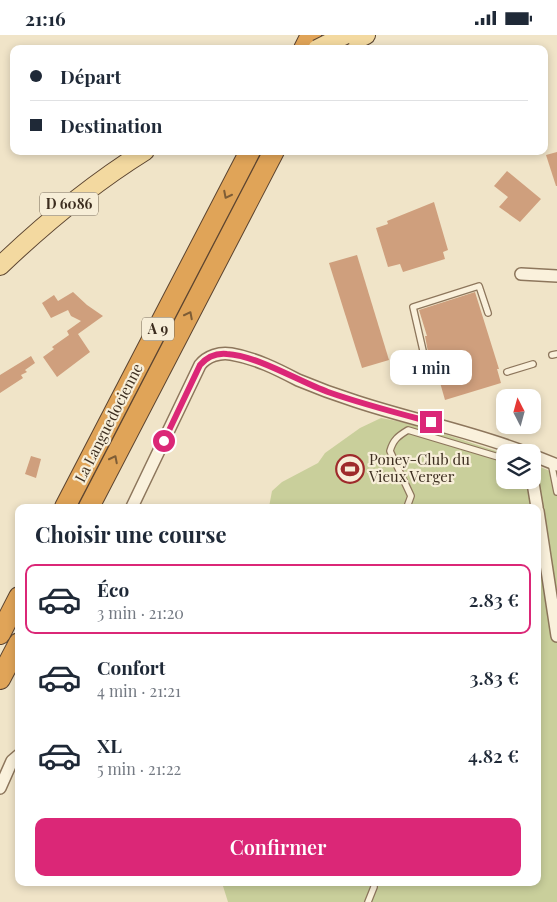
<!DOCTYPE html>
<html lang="fr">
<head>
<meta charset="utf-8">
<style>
  :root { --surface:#fff; --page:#f2f2f3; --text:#1f2937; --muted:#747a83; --line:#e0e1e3; --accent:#db2777 }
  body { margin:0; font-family:"Playfair Display",serif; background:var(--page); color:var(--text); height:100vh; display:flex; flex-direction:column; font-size:19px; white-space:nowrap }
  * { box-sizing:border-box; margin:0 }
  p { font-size:16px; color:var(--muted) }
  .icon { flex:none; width:28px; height:28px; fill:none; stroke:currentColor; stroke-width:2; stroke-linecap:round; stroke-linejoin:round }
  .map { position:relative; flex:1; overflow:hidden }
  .sheet { position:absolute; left:15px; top:469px; width:526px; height:382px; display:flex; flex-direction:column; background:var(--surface); border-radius:10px; box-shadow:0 2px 8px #0003 }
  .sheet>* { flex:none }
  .top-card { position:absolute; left:10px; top:10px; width:538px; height:110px; border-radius:10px; box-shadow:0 2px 8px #0003; display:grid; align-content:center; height:110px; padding:0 20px; background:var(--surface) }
  .needle { width:32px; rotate:354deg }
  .buttons { position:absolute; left:496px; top:354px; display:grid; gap:10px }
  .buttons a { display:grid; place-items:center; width:45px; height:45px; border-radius:10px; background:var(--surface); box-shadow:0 2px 8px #0003; font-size:25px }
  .end { position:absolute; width:22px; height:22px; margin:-11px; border:6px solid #db2777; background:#fff; box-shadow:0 0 0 2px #fff }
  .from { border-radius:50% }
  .bubble { position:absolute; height:35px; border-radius:10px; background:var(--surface); box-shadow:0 2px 8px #0003; font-size:16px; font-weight:600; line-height:35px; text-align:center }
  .top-card b { display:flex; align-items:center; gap:18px; height:48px; font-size:19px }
  .top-card b+b { border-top:1px solid var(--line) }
  .top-card i { width:12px; height:12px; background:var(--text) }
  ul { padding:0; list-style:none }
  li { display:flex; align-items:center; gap:15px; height:70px; margin:0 10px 8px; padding:0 10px; border:2px solid transparent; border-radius:10px }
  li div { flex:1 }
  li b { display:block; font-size:19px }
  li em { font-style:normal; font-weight:600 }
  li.selected { border-color:var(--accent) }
  li>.icon { width:45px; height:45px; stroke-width:1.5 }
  h2 { padding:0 20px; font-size:22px; line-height:60px }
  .button { display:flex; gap:10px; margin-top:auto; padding:10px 20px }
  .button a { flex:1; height:58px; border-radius:10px; background:var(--accent); color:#fff; font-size:20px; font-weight:600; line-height:58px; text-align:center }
  .status { display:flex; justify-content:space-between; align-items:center; height:35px; padding:0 25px; background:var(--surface); direction:ltr }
  .status svg { height:14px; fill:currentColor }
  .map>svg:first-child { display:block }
  .green { fill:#c9cf9b }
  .building { fill:#cf9f7d }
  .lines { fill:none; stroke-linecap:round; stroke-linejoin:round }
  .service-casing { stroke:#8d765c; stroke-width:8 }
  .minor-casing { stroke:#8d765c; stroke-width:14 }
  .primary-casing { stroke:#5b4430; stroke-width:20 }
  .motorway-casing { stroke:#5b4430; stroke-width:22 }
  .service { stroke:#faf1dc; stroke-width:5.5 }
  .minor { stroke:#faf1dc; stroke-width:11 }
  .primary { stroke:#f3d9a0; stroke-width:18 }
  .motorway { stroke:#e0a458; stroke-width:20 }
  .primary-bridge-casing { stroke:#5b4430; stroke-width:20; stroke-linecap:butt }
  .primary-bridge { stroke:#f3d9a0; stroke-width:18 }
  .oneway { stroke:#7e5d36 }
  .route { stroke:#db2777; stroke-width:6 }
  .labels { text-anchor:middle; stroke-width:4.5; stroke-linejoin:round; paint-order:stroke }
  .shield { fill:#f7eed8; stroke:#756857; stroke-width:1 }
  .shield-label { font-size:14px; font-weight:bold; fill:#3d2e20 }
  .street-label { font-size:15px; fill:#3d2e20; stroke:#f7eed8 }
  .poi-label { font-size:15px; fill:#3d2e20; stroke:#f7eed8; text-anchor:start }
</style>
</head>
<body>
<div class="status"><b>21:16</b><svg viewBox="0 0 49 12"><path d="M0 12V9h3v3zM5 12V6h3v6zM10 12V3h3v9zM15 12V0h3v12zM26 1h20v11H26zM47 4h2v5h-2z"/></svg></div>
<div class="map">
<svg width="557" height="867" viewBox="0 0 557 867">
  <rect width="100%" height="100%" fill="#f0e4c8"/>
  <path class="green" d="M381 383C423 390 465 406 505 419V445H532L533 429 557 439V867H228L222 848H538V472H269L272 456 282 447 318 428 325 418 360 393Z"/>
  <g class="building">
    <path d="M557 117V151H556L546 120Z"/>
    <path d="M507 136 541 164 520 187 499 172 508 162 494 151Z"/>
    <path d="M434 167 448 215 443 217 445 224 403 237 400 229 388 232 376 193 388 189 387 186Z"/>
    <path d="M357 220 389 325 362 333 329 228Z"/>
    <path d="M73 257 87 270 103 281 78 299 90 317 57 342 43 322 54 314 52 312 69 300 67 296 81 286 71 281 68 275 51 283 42 268 54 260 58 266Z"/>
    <path d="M475 257 499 334H497L501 348 445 365 431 316 428 317 425 301H427L419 275Z"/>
    <path d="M31 321 35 328 25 335 27 337 21 340 23 343 0 358V340Z"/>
    <path d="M31 421 41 424 36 443 25 439Z"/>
  </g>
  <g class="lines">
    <defs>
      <g id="service">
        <path d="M424 320 413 272 479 251 488 278"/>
        <path d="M552 320 557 319"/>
        <path d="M507 337 533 329"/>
        <path d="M551 427 557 457"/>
        <path d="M407 472 411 461 390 416C393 405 398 401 408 395L505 424"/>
        <path d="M368 867 374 852V848"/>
      </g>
      <g id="minor">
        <path d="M521 239 557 241"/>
        <path d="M532 420 557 430"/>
        <path d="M532 425 533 448 537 472"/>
        <path d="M132 472 200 330C207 321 220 317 231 319 255 323 277 334 298 345 317 353 336 360 355 366 412 385 471 396 527 418"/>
        <path d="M538 476 557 601"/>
        <path d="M0 753 12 726 19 720"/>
      </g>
      <g id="primary">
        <path d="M338 14 366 0"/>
        <path d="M0 231C45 188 92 149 145 116"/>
      </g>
      <g id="motorway">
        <path d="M304 14 311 0"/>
        <path d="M65 472 250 116"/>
        <path d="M89 472 274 116"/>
        <path d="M0 599 19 562"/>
        <path d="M0 644 19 608"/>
      </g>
    </defs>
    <use href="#service" class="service-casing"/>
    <use href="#minor" class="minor-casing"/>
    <use href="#primary" class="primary-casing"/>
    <use href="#motorway" class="motorway-casing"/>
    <use href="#service" class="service"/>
    <use href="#minor" class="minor"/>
    <use href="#primary" class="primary"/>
    <use href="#motorway" class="motorway"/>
    <defs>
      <path id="primary-bridge" d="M317 14 345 0"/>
    </defs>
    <use href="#primary-bridge" class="primary-bridge-casing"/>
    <use href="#primary-bridge" class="primary-bridge"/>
  </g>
  <defs><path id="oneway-chevron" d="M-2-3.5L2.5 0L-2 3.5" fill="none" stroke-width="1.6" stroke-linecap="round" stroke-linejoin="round" transform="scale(1.25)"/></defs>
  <g class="oneway">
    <use href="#oneway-chevron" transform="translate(227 160) rotate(117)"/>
    <use href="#oneway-chevron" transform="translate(189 280) rotate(-63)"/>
    <use href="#oneway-chevron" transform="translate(114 424) rotate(-63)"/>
  </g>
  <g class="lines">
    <path class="route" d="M164 406 200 330C207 322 217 318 227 319 258 321 298 346 328 357 362 369 397 378 431 387"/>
  </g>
  <defs>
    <symbol id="stadium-ring" viewBox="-11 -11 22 22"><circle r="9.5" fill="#f7eed8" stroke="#9e2a2b" stroke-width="1.5"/><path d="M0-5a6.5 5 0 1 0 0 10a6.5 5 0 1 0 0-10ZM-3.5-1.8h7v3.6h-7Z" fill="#9e2a2b"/></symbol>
  </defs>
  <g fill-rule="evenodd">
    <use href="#stadium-ring" x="334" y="418" width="32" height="32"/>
  </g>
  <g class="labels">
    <g class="shield">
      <rect x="40" y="157.5" width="58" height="23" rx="4"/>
      <rect x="142" y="282.5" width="32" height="23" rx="4"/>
    </g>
    <g class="shield-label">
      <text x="69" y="174">D 6086</text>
      <text x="158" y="299">A 9</text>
    </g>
    <g class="street-label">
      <text transform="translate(109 388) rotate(-63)" y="5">La Languedocienne</text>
    </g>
    <g class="poi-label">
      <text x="369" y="430">Poney-Club du<tspan x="369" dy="17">Vieux Verger</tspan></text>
    </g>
  </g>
</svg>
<div class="buttons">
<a><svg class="needle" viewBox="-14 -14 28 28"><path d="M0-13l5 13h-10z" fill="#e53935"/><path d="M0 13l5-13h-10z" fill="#747a83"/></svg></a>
<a><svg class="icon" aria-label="layers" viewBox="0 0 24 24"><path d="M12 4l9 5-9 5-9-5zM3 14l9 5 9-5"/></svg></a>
</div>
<i class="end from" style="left:164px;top:406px"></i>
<i class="end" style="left:431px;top:387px"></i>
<div class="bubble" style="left:390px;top:315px;width:82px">1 min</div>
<div class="top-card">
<b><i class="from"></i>Départ</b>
<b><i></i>Destination</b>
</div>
<section class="sheet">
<h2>Choisir une course</h2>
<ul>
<li class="selected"><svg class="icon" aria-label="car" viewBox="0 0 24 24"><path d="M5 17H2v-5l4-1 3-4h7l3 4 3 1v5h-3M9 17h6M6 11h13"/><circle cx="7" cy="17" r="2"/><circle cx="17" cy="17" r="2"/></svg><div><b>Éco</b><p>3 min · 21:20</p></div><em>2.83 €</em></li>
<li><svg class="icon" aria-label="car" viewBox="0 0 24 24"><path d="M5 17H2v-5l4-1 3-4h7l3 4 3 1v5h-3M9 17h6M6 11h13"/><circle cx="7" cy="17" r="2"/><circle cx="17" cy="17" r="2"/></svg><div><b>Confort</b><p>4 min · 21:21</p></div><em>3.83 €</em></li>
<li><svg class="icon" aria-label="car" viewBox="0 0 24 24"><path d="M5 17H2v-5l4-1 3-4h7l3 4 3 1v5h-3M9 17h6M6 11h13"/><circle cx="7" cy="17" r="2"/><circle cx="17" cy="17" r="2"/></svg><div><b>XL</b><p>5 min · 21:22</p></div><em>4.82 €</em></li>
</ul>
<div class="button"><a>Confirmer</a></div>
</section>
</div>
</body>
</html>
